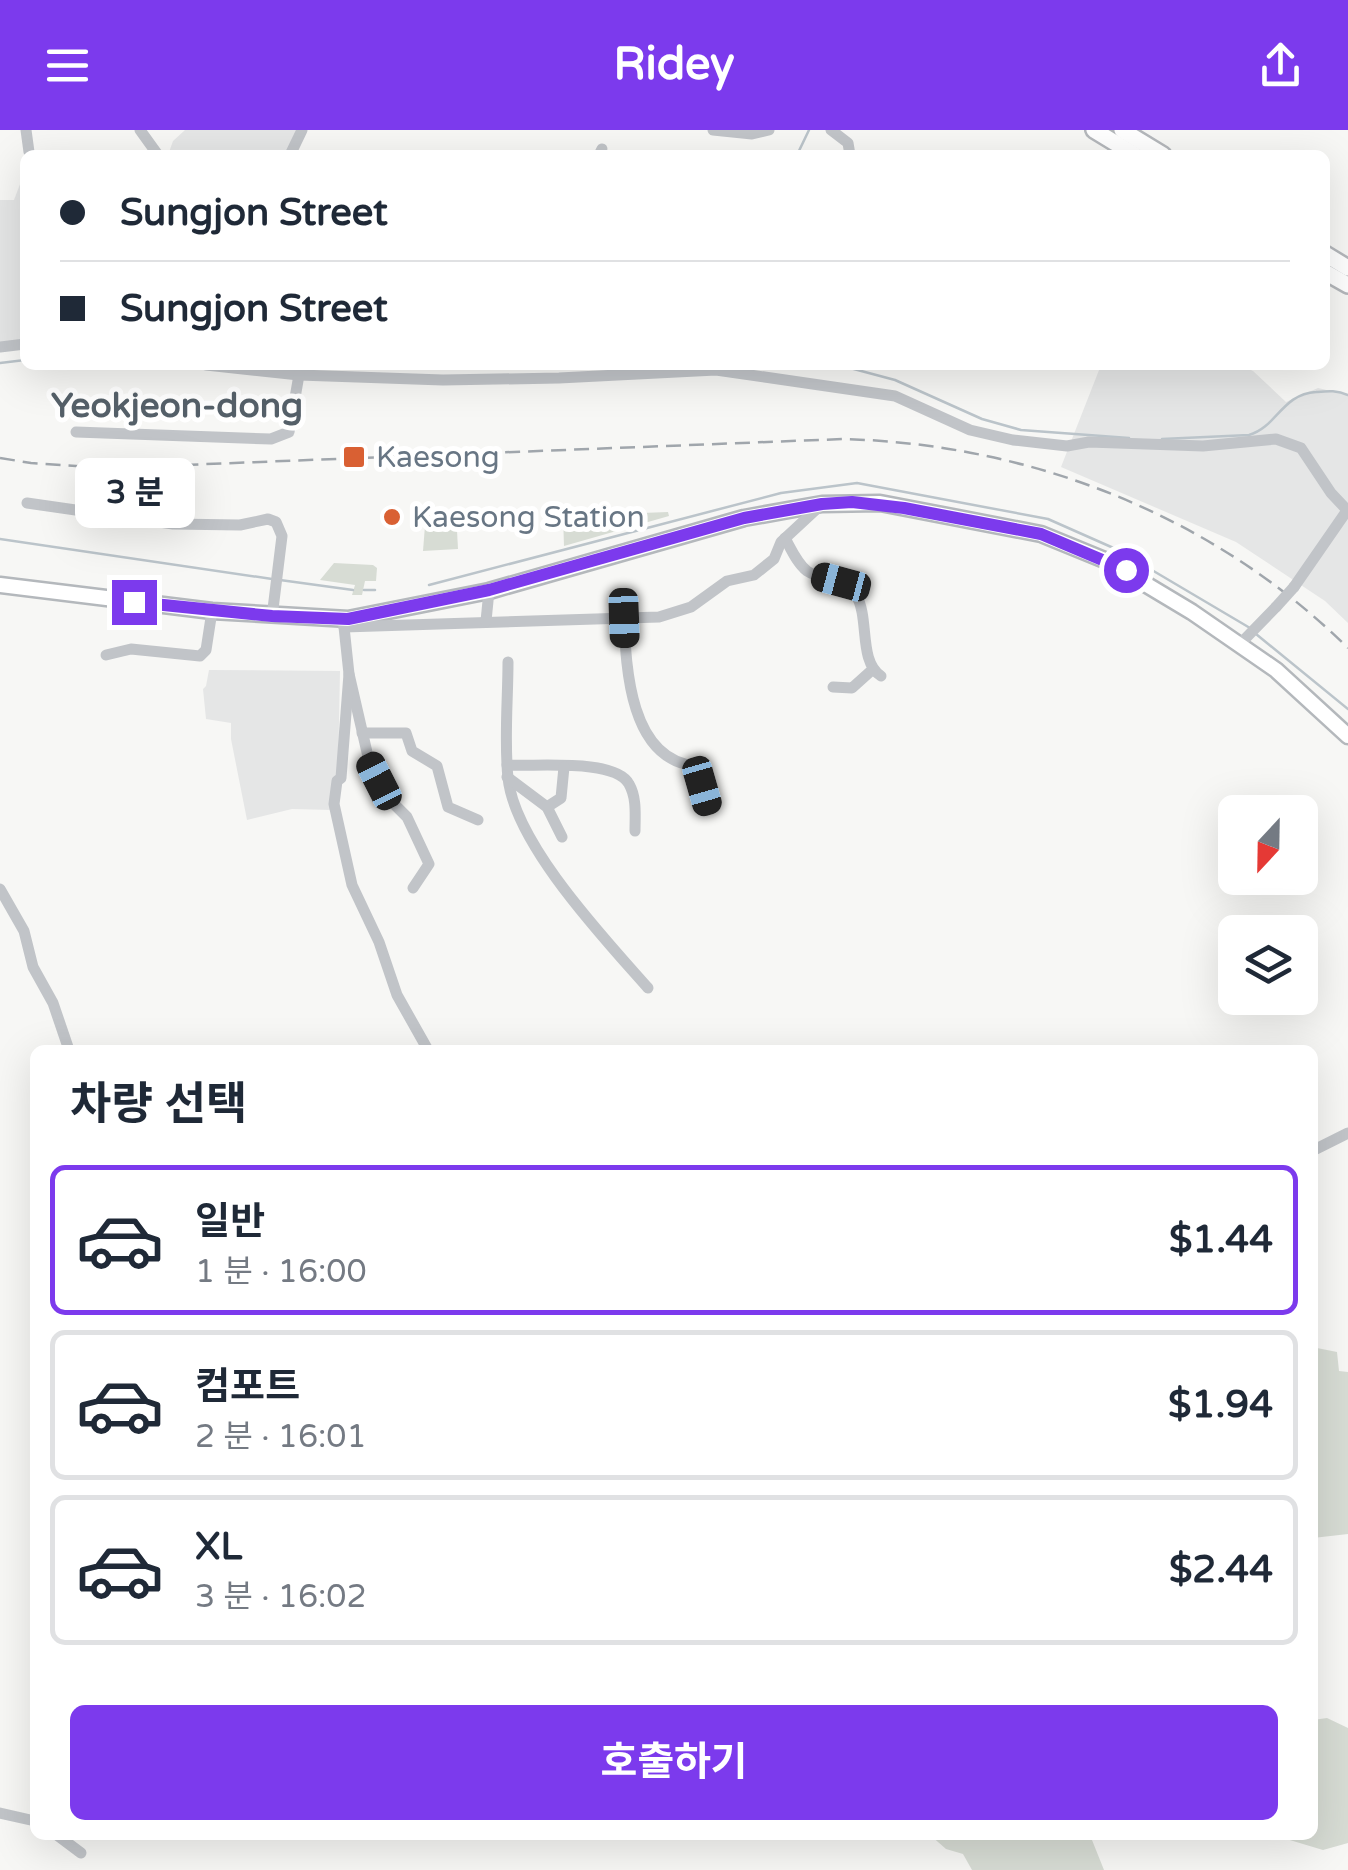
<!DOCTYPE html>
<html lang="ko">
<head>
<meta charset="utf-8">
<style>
  :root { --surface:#fff; --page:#f2f2f3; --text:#1f2937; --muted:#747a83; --line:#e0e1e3; --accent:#7c3aed }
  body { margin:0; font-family:"Varela Round","Noto Sans KR",sans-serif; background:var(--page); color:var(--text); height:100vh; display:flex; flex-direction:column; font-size:38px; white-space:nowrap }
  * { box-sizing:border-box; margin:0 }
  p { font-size:32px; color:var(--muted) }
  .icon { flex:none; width:55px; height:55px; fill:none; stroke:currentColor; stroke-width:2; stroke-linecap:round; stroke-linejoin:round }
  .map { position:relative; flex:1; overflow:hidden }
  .panel { position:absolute; left:30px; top:915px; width:1288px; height:795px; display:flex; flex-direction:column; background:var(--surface); border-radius:15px; box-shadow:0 10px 40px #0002 }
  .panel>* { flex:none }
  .banner { position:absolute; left:20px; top:20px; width:1310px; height:220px; border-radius:15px; box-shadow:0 10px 40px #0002; display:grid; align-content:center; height:220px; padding:0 40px; background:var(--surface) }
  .needle { width:65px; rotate:202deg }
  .fabs { position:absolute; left:1218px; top:665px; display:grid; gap:20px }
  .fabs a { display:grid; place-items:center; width:100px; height:100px; border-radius:15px; background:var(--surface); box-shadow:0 10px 40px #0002; font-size:50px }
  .end { position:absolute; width:45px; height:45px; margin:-22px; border:12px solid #7c3aed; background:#fff; box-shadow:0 0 0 5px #fff }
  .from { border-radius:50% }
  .bubble { position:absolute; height:70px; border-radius:15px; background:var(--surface); box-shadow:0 10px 40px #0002; font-size:32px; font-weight:700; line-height:70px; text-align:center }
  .car { position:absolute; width:30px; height:60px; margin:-30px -15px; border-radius:12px; box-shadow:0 0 8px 2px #0007; background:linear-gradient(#222 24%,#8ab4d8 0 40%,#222 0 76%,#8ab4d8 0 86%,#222 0) }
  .banner b { display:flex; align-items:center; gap:35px; height:95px; font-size:38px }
  .banner b+b { border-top:2px solid var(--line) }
  .banner i { width:25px; height:25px; background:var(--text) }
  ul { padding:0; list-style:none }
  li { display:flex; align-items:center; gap:30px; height:150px; margin:0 20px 15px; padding:0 20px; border:5px solid var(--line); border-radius:15px }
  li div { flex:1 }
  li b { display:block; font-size:38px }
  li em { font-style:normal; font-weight:700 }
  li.selected { border-color:var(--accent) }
  li>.icon { width:90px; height:90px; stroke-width:1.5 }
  h2 { padding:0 40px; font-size:45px; line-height:120px }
  .cta { display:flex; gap:20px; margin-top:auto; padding:20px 40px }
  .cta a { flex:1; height:115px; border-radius:15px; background:var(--accent); color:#fff; font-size:40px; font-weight:700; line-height:115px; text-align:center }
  header { display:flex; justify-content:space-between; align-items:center; height:130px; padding:0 40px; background:var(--accent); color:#fff; font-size:45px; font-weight:700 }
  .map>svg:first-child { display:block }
  .built { fill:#e5e6e6 }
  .green { fill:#d7dcd4 }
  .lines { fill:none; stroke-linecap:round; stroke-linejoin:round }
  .stream { stroke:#bbc4ca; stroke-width:2.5 }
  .major-casing { stroke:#b4b8bc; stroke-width:19 }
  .highway-casing { stroke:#b4b7bb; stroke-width:20 }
  .minor { stroke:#c1c4c8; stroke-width:11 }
  .major { stroke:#fff; stroke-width:14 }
  .highway { stroke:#fff; stroke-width:15 }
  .rail { stroke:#a0a6ac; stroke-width:2.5; stroke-dasharray:15 8; stroke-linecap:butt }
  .minor-bridge { stroke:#c1c4c8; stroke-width:11 }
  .route { stroke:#7c3aed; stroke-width:12 }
  .poi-dot { fill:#d96033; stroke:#fff; stroke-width:4 }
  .labels { text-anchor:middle; stroke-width:10; stroke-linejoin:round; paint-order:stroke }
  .poi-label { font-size:30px; fill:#687684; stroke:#fff; text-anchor:start }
  .quarter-label { font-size:35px; font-weight:bold; fill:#556069; stroke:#fff }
</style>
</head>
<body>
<header><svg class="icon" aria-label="menu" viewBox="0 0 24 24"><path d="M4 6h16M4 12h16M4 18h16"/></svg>Ridey<svg class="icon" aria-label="share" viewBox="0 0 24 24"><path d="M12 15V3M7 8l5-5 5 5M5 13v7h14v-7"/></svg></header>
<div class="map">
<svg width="1348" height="1740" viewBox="0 0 1348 1740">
  <rect width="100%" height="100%" fill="#f7f7f5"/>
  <g class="built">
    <path d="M185 0H301L288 25H168L173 11Z"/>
    <path d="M25 41V216L0 220V70H14Z"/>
    <path d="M1101 235H1240L1253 241 1286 272 1318 258 1348 265V493L1325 471 1236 412 1061 337Z"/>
    <path d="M209 540 340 541 338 642 332 680 292 679 247 690 231 609V593L206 589 203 559 206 556Z"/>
  </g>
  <g class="green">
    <path d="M456 382 458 419 423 421 426 383Z"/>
    <path d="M668 382 669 386 564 416 563 386Z"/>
    <path d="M334 433 373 435 377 438 376 451H365L362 465H352L355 455 320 450Z"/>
    <path d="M1317 1218 1337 1222 1339 1241 1348 1242V1404L1313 1408 1312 1227Z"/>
    <path d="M1327 1588 1348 1598V1713L1323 1720 1273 1705H1312L1313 1590Z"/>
    <path d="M930 1705H1090L1104 1740H972L963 1724 946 1719Z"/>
  </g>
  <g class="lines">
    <g class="stream">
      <path d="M797 25 809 0"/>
      <path d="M0 233 25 230"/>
      <path d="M817 235 850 238 895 250 982 289 1021 300 1129 308"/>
      <path d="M1162 309 1249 305C1277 297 1282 264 1316 262 1328 261 1337 260 1348 265"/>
      <path d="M0 409 272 449"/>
      <path d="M280 450 353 460"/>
      <path d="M429 455 781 363 857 353 1048 389 1118 420 1250 498"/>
      <path d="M364 460H375"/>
      <path d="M1256 504 1348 579"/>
    </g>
    <defs>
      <path id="major" d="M0 455 212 481 348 489 489 461 744 388 822 374 880 373 1041 404 1107 431 1192 482 1276 540 1348 606"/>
      <g id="highway">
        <path d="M1094 0 1135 25"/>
        <path d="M1122 0 1163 25"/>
        <path d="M1325 124 1348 138"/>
        <path d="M1325 142 1348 155"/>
      </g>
    </defs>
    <use href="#major" class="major-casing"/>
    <use href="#highway" class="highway-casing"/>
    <g class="minor">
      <path d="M26 0 29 22"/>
      <path d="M140 0 158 25"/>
      <path d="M713 0 752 4 769 0"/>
      <path d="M831 0 848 13 850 25"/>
      <path d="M290 25 302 0"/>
      <path d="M599 25 602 19"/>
      <path d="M0 217 25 214"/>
      <path d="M206 235 299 245 443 250 559 248 716 240 895 266 970 300 1013 310 1067 316 1089 312 1203 316 1276 309 1301 318 1331 363 1347 380"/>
      <path d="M76 302 271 309 289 302 299 245"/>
      <path d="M27 373 173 394 240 395 268 389 276 392 282 406 272 487"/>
      <path d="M785 408C791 419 797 433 807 441 822 451 845 448 856 465 870 488 858 531 881 546"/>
      <path d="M1294 457 1348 379"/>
      <path d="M624 488C626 539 630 630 696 636L708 675"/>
      <path d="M348 489 344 497 659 487 691 477 727 451 754 445 774 429 781 412 822 374"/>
      <path d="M486 491 489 461"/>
      <path d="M344 497 349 544 369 631 389 669 407 687 429 734 413 758"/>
      <path d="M1240 514 1276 477"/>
      <path d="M106 525 131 519 200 526 206 520 212 481"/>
      <path d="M508 532C508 570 504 610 508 648 515 714 604 808 648 858"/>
      <path d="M349 544 341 648 337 651 334 674 352 755 379 812 397 865 428 920"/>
      <path d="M833 557 852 558 872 540"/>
      <path d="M362 603H406L412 621 437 636 448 677 478 690"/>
      <path d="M507 635C535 637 615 628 629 654 637 668 635 685 635 701"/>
      <path d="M507 647 547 677 562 707"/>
      <path d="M547 677 561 668 564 637"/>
      <path d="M0 759 24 801 33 837 53 873 69 920"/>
      <path d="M1312 1021 1348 1003"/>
      <path d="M0 1683 35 1691"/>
      <path d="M57 1705 81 1723"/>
    </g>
    <use href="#major" class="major"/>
    <use href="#highway" class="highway"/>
    <path class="rail" d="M0 328 31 333 107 338 843 309C1031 314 1213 385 1348 518"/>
    <path class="minor-bridge" d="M1276 477 1294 457"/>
  </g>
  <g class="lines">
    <path class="route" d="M134 472 272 486 348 489 489 460 744 388 822 374 852 372 904 378 1041 404 1126 440"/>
  </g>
  <g class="poi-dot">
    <rect x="342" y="315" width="24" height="24" rx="5"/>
    <circle cx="392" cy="387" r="10"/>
  </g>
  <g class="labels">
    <g class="poi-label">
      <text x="376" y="337">Kaesong</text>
      <text x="412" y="397">Kaesong Station</text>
    </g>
    <g class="quarter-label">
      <text x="177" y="287">Yeokjeon-dong</text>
    </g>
  </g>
</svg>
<div class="fabs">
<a><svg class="needle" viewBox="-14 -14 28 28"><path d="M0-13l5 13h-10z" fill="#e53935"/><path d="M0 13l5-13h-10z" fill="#747a83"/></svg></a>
<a><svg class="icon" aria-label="layers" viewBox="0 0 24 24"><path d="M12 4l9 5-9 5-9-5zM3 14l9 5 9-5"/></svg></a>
</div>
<i class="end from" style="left:1126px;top:440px"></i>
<i class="end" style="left:134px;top:472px"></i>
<div class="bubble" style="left:75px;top:328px;width:120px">3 분</div>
<i class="car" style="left:841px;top:452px;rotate:285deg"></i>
<i class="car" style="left:624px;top:488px;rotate:178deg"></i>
<i class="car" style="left:379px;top:651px;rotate:333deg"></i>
<i class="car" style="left:702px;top:656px;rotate:164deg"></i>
<div class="banner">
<b><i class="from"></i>Sungjon Street</b>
<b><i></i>Sungjon Street</b>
</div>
<section class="panel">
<h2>차량 선택</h2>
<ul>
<li class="selected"><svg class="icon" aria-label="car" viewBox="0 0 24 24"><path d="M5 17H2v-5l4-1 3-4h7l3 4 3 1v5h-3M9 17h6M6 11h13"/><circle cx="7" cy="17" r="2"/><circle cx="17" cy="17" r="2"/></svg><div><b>일반</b><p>1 분 · 16:00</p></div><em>$1.44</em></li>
<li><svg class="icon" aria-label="car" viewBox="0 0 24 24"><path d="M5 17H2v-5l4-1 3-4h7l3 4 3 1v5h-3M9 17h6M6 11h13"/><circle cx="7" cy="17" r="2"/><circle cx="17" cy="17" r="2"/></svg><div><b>컴포트</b><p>2 분 · 16:01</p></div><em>$1.94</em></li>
<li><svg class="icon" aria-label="car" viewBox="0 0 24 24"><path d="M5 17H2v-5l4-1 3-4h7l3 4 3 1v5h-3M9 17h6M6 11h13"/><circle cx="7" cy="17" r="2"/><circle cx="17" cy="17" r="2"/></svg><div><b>XL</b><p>3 분 · 16:02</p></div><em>$2.44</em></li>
</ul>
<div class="cta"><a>호출하기</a></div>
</section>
</div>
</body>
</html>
